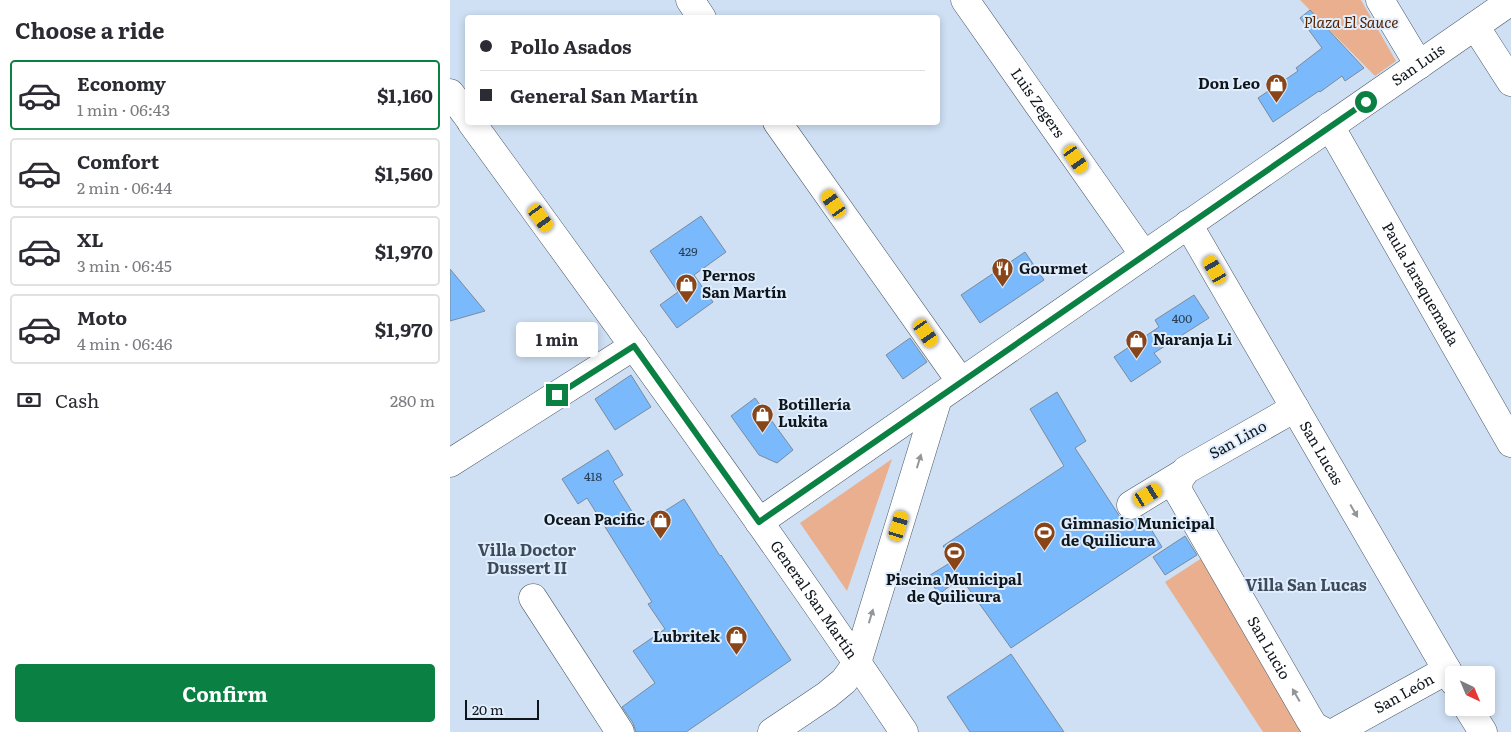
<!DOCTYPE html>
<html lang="en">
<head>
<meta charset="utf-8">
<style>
  :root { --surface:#fff; --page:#f2f2f3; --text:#2b2b33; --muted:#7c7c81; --line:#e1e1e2; --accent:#0b8043 }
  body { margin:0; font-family:Literata,serif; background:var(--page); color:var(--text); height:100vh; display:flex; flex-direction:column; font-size:19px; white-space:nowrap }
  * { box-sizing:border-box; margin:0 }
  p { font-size:16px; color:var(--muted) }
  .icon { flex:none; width:28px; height:28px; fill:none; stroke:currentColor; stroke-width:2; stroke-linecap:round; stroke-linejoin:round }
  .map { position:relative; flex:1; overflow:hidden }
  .panel { display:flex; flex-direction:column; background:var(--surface); width:450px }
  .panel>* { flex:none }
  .hud { position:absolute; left:15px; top:15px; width:475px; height:110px; border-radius:5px; box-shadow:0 2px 8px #0003; display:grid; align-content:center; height:110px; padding:0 15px; background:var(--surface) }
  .needle { width:32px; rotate:136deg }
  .tools { position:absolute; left:995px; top:666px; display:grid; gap:10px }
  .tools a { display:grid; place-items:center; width:50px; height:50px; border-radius:5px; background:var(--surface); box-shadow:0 2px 8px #0003; font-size:25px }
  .scale { position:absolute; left:15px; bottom:12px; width:74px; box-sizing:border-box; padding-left:5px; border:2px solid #0e151b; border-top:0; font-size:14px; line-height:18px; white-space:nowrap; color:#0e151b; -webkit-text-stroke:4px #dfedfd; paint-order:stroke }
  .end { position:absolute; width:22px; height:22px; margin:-11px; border:6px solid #0b8043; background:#fff; box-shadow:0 0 0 2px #fff }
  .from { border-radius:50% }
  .bubble { position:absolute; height:35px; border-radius:5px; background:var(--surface); box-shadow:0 2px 8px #0003; font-size:16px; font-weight:700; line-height:35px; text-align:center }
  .car { position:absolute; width:15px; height:30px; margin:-15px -8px; border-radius:6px; box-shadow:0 0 4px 1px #0007; background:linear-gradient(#f5c518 24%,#345 0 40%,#f5c518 0 76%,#345 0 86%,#f5c518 0) }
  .hud b { display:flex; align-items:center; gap:18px; height:48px; font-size:19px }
  .hud b+b { border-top:1px solid var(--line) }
  .hud i { width:12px; height:12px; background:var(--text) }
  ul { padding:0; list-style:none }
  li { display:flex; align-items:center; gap:15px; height:70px; margin:0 10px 8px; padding:0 5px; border:2px solid var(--line); border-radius:5px }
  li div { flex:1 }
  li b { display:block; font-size:19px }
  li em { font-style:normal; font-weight:700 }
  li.active { border-color:var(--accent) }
  li>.icon { width:45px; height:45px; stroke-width:1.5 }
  h2 { padding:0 15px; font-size:22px; line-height:60px }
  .pay { display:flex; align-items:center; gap:12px; height:55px; padding:0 15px; font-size:19px }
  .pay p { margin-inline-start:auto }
  .primary-button { display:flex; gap:10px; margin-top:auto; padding:10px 15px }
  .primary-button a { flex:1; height:58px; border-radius:5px; background:var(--accent); color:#fff; font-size:20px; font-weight:700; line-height:58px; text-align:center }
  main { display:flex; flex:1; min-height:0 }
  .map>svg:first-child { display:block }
  .green { fill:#e9af8e }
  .building { fill:#7ab9fb; stroke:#7b8b9d }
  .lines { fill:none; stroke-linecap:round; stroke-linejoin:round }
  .minor-casing { stroke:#495868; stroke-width:29 }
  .major-casing { stroke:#495868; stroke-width:29 }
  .minor { stroke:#fff; stroke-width:28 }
  .major { stroke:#fff; stroke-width:28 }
  .oneway { fill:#939698 }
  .route { stroke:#0b8043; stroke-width:6 }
  .labels { text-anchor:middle; stroke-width:4; stroke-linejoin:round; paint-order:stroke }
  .number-label { font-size:12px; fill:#293e53 }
  .park-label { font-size:15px; font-style:italic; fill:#552300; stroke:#dfedfd }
  .street-label { font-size:15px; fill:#0e151b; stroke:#dfedfd }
  .poi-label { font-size:15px; font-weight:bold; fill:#0e151b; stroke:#dfedfd; text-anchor:start }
  .neighbourhood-label { font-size:16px; font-weight:bold; fill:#3c4a5a; stroke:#dfedfd }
</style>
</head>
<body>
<main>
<section class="panel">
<h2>Choose a ride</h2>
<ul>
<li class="active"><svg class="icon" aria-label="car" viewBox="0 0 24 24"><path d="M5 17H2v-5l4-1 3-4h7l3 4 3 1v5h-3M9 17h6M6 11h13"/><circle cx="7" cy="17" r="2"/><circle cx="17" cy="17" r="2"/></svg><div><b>Economy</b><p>1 min · 06:43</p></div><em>$1,160</em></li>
<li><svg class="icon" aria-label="car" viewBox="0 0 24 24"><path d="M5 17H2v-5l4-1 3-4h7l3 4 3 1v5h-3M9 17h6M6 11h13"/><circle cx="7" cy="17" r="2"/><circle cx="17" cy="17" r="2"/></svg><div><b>Comfort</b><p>2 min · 06:44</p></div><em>$1,560</em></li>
<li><svg class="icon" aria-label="car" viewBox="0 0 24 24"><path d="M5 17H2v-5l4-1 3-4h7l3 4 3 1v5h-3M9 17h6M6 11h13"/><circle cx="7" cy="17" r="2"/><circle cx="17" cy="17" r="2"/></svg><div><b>XL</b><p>3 min · 06:45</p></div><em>$1,970</em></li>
<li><svg class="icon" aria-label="car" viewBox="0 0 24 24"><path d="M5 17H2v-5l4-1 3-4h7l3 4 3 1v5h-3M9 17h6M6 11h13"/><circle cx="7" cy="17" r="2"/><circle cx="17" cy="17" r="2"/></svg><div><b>Moto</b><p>4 min · 06:46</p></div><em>$1,970</em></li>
</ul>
<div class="pay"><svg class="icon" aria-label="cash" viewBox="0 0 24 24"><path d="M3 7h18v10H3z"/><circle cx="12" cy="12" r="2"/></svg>Cash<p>280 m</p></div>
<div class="primary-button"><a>Confirm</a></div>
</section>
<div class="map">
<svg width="1061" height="732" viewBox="0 0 1061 732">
  <rect width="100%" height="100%" fill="#cfe0f4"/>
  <g class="green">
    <path d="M850 0H911L946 61 925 76Z"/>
    <path d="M442 459 397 591 350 523Z"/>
    <path d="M755 556 862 732H813L715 582Z"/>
  </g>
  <g class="building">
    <path d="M860 10 914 68 895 81 892 76 870 92 869 91 823 122 808 98 848 71 846 68 872 48 850 18Z"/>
    <path d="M251 216 276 252 244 275 263 302 227 328 210 305 228 292 200 251Z"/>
    <path d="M575 252 594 280 530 323 511 295Z"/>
    <path d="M0 269 35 311 0 321Z"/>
    <path d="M744 295 759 318 704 353 711 362 681 382 664 357 709 327 705 320Z"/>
    <path d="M460 338 477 362 453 379 436 355Z"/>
    <path d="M181 375 201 407 165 430 145 399Z"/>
    <path d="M607 392 636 441 625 448 674 523 679 520 693 516 712 547 561 648 511 578 489 594 477 577 503 561 493 546 614 466 580 409Z"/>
    <path d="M305 398 343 450 327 463 309 455 281 416Z"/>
    <path d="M158 450 173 475 163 481 191 526 234 499 270 556 271 555 341 660 236 732H186L183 723 172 707 205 683 183 651 215 629 198 604 202 602 137 498 128 504 112 479Z"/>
    <path d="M735 536 747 555 715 575 703 557Z"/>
    <path d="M561 654 614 732H520L497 697Z"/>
  </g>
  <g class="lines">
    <defs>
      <g id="minor">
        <path d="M240 0 252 18"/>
        <path id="s1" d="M515 0 694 255"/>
        <path d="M930 0 969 65"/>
        <path d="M1025 26 1061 82"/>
        <path d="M327 122 511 382"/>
        <path id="s2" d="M880 126 1061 443"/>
        <path id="s3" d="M738 224 1004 682"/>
        <path id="s4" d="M845 408 736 470 729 480 728 491 860 720 864 726 875 732"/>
        <path d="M0 463 184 346"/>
        <path d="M681 505 732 474"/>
        <path id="s5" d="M309 522 1061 1"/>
        <path d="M83 598 170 732"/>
        <path d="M407 663 488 398"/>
        <path d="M1018 708 1033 732"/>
        <path id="s6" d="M885 732 997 670"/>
      </g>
      <g id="major">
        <path d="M0 93 18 117"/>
        <path id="s7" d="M21 122C168 324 315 525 454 732"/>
        <path d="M322 732 377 695 394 681 407 663"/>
      </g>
    </defs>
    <use href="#minor" class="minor-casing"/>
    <use href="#major" class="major-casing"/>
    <use href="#minor" class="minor"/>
    <use href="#major" class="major"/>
  </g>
  <defs><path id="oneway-solid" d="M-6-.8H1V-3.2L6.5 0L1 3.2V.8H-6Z" transform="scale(1.25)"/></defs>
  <g class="oneway">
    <use href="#oneway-solid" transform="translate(469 461) rotate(-73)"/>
    <use href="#oneway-solid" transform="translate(904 511) rotate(60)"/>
    <use href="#oneway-solid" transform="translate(421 616) rotate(-73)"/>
    <use href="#oneway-solid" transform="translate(846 695) rotate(-120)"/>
  </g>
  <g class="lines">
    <path class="route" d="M107 395 184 346 309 522 916 102"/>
  </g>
  <defs>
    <symbol id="shop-pin" viewBox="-11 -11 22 30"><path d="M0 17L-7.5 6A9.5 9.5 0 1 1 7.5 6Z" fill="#894518" stroke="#dfedfd"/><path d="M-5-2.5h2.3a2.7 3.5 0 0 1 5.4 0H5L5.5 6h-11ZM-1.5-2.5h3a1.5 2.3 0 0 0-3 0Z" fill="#fff"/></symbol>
    <symbol id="restaurant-pin" viewBox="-11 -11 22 30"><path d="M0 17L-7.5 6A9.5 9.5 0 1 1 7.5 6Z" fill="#894518" stroke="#dfedfd"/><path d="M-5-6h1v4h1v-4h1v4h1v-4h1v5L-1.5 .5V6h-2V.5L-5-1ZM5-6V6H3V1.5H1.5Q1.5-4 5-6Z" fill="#fff"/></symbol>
    <symbol id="stadium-pin" viewBox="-11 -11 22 30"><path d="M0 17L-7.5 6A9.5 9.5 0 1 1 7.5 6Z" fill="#894518" stroke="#dfedfd"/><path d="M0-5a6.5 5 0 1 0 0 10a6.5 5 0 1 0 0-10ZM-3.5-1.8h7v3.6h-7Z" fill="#fff"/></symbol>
  </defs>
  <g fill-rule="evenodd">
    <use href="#shop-pin" x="814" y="72" width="25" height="34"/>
    <use href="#restaurant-pin" x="540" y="256" width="25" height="34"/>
    <use href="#shop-pin" x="224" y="272" width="25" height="34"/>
    <use href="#shop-pin" x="674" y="328" width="25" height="34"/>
    <use href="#shop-pin" x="300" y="402" width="25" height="34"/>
    <use href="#shop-pin" x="198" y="508" width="25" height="34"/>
    <use href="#stadium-pin" x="582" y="520" width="25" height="34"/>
    <use href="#stadium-pin" x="492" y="540" width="25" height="34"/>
    <use href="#shop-pin" x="274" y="624" width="25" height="34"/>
  </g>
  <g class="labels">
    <g class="number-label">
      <text x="238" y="256">429</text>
      <text x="732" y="323">400</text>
      <text x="143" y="481">418</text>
    </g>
    <g class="park-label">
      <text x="901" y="28">Plaza El Sauce</text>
    </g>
    <g class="street-label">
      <text dy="5" stroke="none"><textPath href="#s5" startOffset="802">San Luis</textPath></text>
      <text dy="5" stroke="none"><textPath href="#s1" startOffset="126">Luis Zegers</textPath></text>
      <text dy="5" stroke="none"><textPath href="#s2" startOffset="182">Paula Jaraquemada</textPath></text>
      <text transform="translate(788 440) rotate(-29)" y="5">San Lino</text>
      <text dy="5" stroke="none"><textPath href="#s3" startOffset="265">San Lucas</textPath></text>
      <text dy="5" stroke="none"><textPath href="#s7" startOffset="588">General San Martín</textPath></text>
      <text dy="5" stroke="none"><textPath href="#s4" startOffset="330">San Lucio</textPath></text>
      <text dy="5" stroke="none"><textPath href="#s6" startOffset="79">San León</textPath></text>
    </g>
    <g class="poi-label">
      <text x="810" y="89" text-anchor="end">Don Leo</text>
      <text x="569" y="274">Gourmet</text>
      <text x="252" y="281">Pernos<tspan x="252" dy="17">San Martín</tspan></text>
      <text x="703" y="345">Naranja Li</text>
      <text x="328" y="410">Botillería<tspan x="328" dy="17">Lukita</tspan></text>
      <text x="195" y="525" text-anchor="end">Ocean Pacific</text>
      <text x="611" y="529">Gimnasio Municipal<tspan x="611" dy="17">de Quilicura</tspan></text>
      <text x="504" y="585" text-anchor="middle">Piscina Municipal<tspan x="504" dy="17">de Quilicura</tspan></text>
      <text x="270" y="642" text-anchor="end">Lubritek</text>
    </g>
    <g class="neighbourhood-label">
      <text x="77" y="556">Villa Doctor<tspan x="77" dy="18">Dussert II</tspan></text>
      <text x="856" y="591">Villa San Lucas</text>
    </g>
  </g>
</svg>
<div class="tools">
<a><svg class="needle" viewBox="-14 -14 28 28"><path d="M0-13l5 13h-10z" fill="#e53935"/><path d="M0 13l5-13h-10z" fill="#7c7c81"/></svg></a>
</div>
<div class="scale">20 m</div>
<i class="end from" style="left:916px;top:102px"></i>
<i class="end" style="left:107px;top:395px"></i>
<div class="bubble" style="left:66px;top:322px;width:82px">1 min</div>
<i class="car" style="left:626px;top:159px;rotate:145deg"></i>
<i class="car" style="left:384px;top:204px;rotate:325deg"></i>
<i class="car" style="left:91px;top:218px;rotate:144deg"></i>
<i class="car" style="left:765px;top:270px;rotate:330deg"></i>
<i class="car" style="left:476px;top:333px;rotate:145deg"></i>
<i class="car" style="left:698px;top:495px;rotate:59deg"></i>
<i class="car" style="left:449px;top:526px;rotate:17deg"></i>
<div class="hud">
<b><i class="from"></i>Pollo Asados</b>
<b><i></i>General San Martín</b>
</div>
</div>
</main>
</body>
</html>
